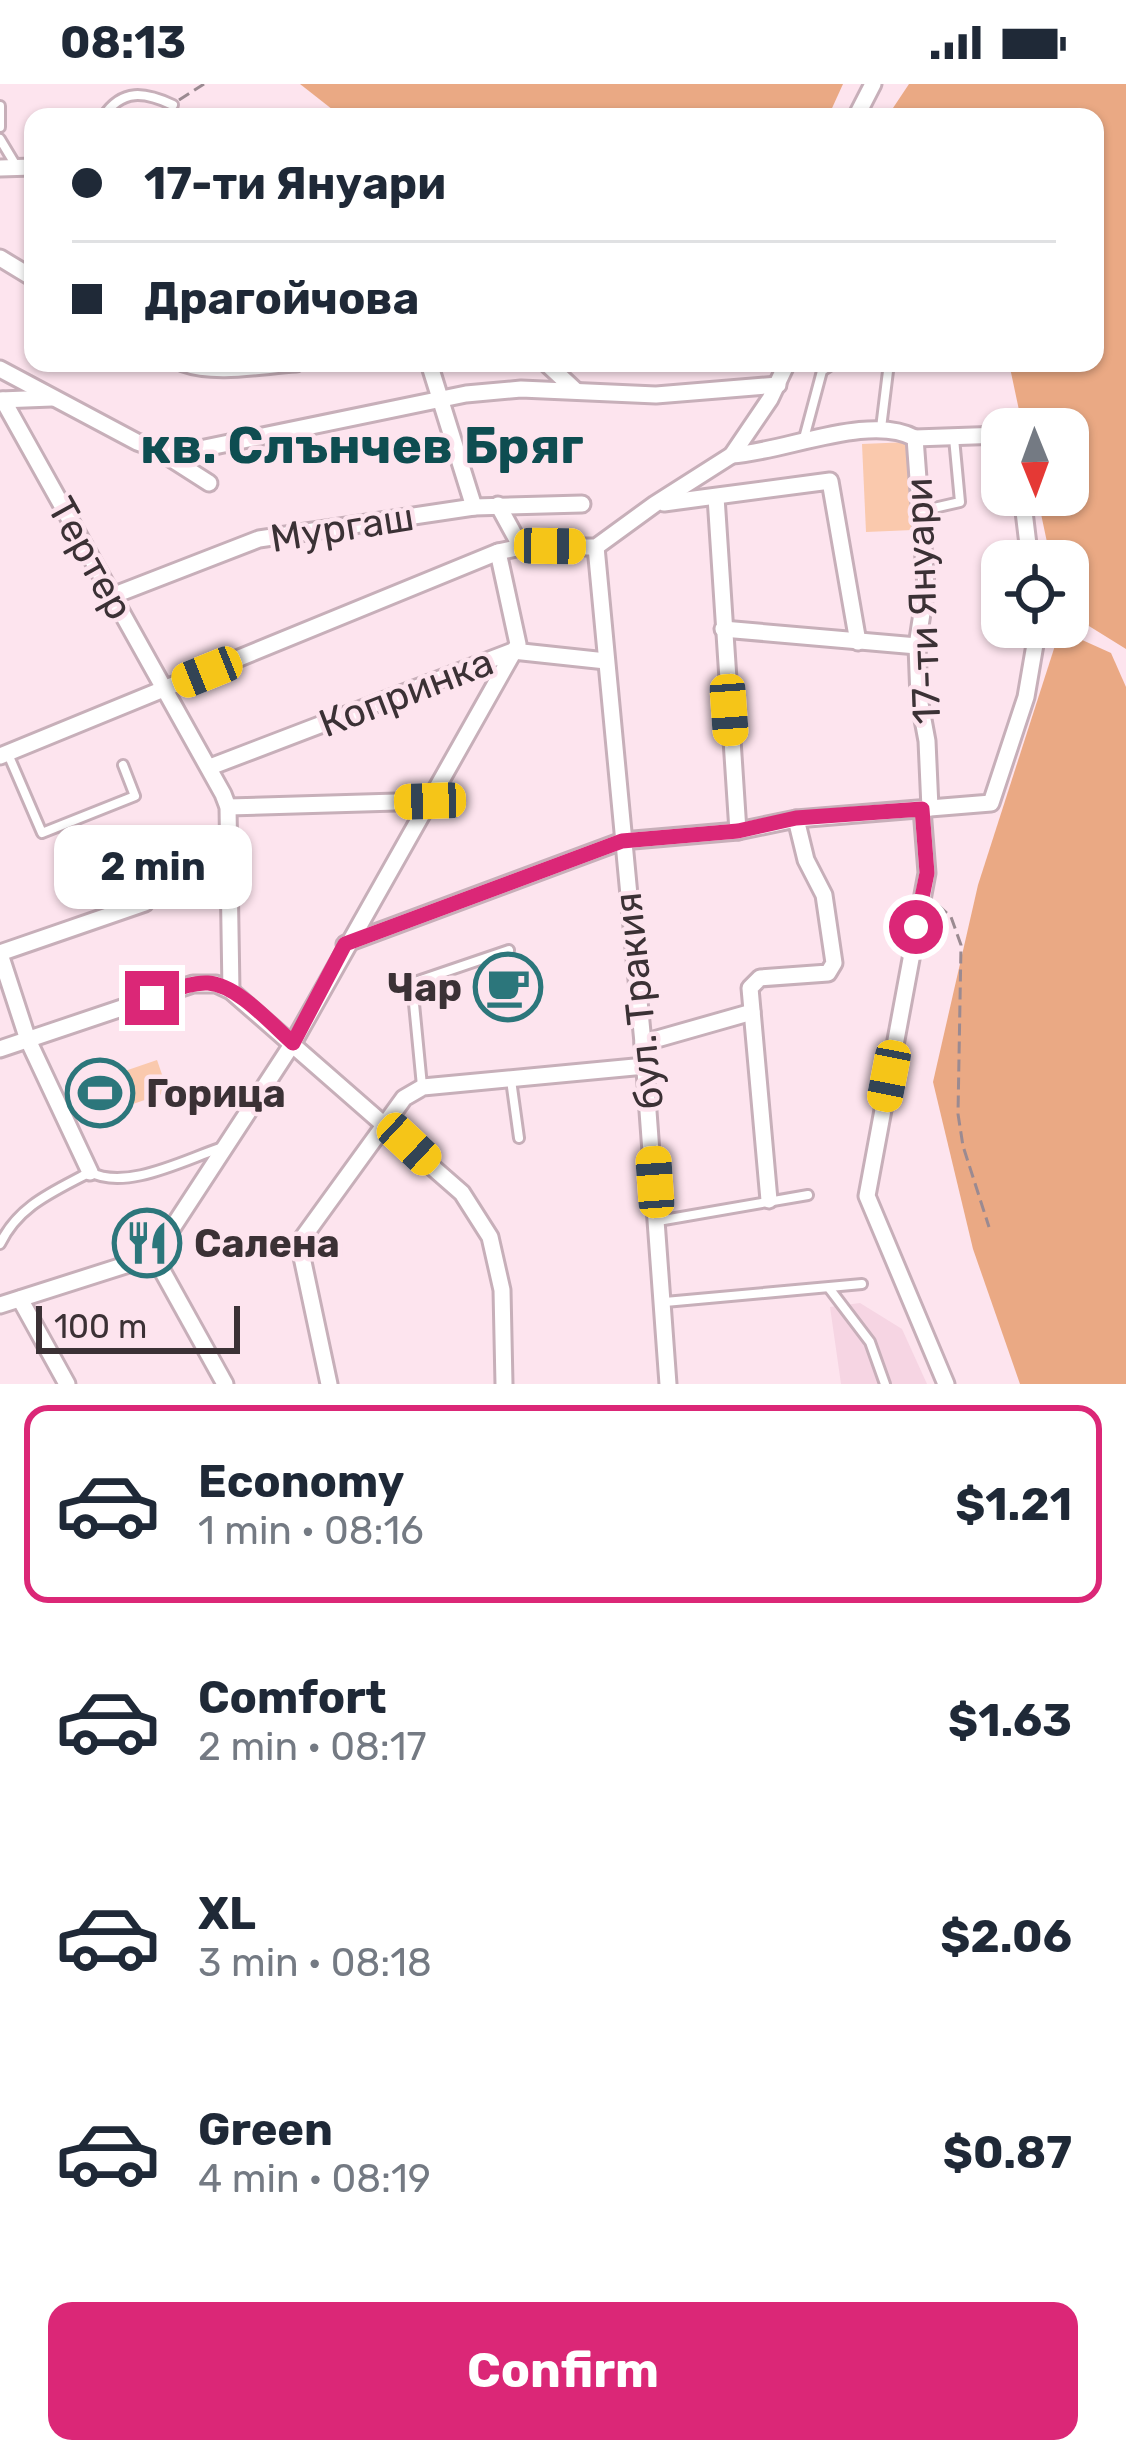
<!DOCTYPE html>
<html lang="en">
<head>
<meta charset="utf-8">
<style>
  :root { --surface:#fff; --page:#f6f6f7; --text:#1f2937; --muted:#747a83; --line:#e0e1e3; --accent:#db2777 }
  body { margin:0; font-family:Rubik,sans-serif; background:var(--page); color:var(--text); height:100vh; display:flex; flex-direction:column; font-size:45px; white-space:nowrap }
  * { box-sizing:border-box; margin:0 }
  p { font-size:39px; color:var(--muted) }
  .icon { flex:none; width:66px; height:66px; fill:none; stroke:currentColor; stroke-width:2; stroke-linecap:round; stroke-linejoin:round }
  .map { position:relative; height:1300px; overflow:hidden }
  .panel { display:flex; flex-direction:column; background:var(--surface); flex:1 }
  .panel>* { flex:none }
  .hud { position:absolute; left:24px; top:24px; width:1080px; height:264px; border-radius:24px; box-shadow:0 3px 9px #0004; display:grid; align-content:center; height:264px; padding:0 48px; background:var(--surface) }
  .needle { width:78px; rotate:179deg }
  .fabs { position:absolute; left:981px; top:324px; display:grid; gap:24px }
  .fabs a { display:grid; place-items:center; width:108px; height:108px; border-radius:24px; background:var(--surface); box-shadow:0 3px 9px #0004; font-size:60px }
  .scale { position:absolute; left:36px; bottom:30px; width:204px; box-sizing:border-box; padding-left:12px; border:6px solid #3b3135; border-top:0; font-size:33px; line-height:42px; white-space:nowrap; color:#3b3135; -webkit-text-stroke:9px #fde4ee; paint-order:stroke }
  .end { position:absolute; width:54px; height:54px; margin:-27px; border:15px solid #db2777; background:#fff; box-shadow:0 0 0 6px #fff }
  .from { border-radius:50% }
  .bubble { position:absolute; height:84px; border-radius:24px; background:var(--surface); box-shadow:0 3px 9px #0004; font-size:39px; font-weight:700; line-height:84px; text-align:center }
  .car { position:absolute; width:36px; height:72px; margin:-36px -18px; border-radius:15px; box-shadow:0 0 9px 3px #0007; background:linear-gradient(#f5c518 24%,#345 0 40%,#f5c518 0 76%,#345 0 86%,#f5c518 0) }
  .hud b { display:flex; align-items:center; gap:42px; height:114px; font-size:45px }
  .hud b+b { border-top:3px solid var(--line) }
  .hud i { width:30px; height:30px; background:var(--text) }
  ul { padding:21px 0 0; list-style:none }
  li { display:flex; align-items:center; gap:36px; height:198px; margin:0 24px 18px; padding:0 24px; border:6px solid transparent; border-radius:24px }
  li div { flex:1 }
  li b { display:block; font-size:45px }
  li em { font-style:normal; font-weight:700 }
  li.on { border-color:var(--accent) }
  li>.icon { width:108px; height:108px; stroke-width:1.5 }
  .primary-button { display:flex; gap:24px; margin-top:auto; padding:24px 48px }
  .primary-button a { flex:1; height:138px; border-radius:24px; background:var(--accent); color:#fff; font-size:48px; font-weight:700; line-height:138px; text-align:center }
  .status { display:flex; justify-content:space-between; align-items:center; height:84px; padding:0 60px; background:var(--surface); direction:ltr }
  .status svg { height:33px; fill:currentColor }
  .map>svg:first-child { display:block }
  .built { fill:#f6d5e3 }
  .green { fill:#fac9ad }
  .forest { fill:#eaa984 }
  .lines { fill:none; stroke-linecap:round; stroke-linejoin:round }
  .lane-casing { stroke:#c7afb9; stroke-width:14 }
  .street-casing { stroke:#c7afb9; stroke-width:21 }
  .path { stroke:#9b8a91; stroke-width:3; stroke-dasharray:12 6; stroke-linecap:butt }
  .lane { stroke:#fff; stroke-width:8 }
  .street { stroke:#fff; stroke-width:15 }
  .route { stroke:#db2777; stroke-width:15 }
  .labels { text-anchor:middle; stroke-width:9; stroke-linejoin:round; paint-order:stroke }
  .street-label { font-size:39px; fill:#3b3135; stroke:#fde4ee }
  .poi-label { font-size:39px; font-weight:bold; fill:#3b3135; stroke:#fde4ee; text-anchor:start }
  .district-label { font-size:51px; font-weight:bold; fill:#0e4d51; stroke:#fde4ee }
</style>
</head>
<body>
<div class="status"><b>08:13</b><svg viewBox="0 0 49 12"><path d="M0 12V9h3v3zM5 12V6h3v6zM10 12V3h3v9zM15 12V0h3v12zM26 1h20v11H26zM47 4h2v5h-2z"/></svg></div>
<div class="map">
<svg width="1126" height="1300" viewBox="0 0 1126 1300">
  <rect width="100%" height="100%" fill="#fde4ee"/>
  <path class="built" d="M860 1219 902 1245 927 1300H841L830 1223Z"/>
  <g class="green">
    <path d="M909 358 913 446 866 448 862 360Z"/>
    <path d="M157 976 168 1008 95 1033 84 1001Z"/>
  </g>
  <g class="forest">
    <path d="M300 0H843L828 33H342Z"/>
    <path d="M909 0H1126V565L1068 529V477H1051L1037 411H1068V345H1023L1009 279H1095V33H887Z"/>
    <path d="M1060 546 1111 569 1126 603V1300H1020L973 1165 933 998 978 801Z"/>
  </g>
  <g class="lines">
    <defs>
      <g id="lane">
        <path d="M0 22V43"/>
        <path d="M103 33C122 4 145 8 173 21"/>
        <path d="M0 55 15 80"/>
        <path d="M881 344 889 279"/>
        <path d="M803 358 822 287 834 279"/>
        <path d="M921 427 960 418 954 354"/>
        <path d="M8 670 42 749 135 712 123 681"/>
        <path d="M511 996 519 1054"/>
        <path d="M422 1002 412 899 509 866"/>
        <path d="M658 1137 808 1111"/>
        <path d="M0 1160C19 1121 53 1108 90 1088 126 1107 184 1076 220 1064"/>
        <path d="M829 1204 870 1258 885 1300"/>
        <path d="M665 1218 862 1200"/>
      </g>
      <g id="street">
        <path d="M856 33 873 0"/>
        <path d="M0 84 33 83"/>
        <path d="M0 174 33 194"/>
        <path d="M183 279C216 291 262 281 296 279"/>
        <path d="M429 279 474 423"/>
        <path d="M546 279 575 306"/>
        <path d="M0 285 137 358 157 365 195 366 466 310 521 305 656 311 778 301"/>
        <path d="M0 316 52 314"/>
        <path d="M3 316 223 710 228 723 231 907"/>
        <path d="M915 354 1002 351"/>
        <path d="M159 367 209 399"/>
        <path d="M732 371C784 368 870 329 915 354L926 503 917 562 919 614 927 657 930 724"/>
        <path d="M1022 411 1030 477"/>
        <path d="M716 413 738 747"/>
        <path d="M664 419 830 397 858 558"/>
        <path d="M498 421 521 463"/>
        <path d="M596 463 643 959 668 1300"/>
        <path d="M112 512 259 455 474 423 582 420"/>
        <path d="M723 545 917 562"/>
        <path d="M0 672 498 468 521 463H596L655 420 732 371 770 315 787 279"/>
        <path d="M210 683 513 567 606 577"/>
        <path d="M228 723 430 717"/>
        <path d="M922 725 927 789 867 1112 946 1300"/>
        <path d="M345 860 622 757 738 747 796 735 991 719 1026 613 1038 543"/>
        <path d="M0 869 145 819"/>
        <path d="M0 870 28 956 90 1088"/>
        <path d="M643 959 752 928"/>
        <path d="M0 965 193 900H216L231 907 462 1109 490 1153 502 1206 504 1300"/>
        <path d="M769 1116 750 904 760 894 828 889 834 879 824 811 806 776 796 735"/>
        <path d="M154 1172 225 1300"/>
        <path d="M20 1215 67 1300"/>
        <path d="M0 1221 154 1172 293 959 518 560 498 468"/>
        <path d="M329 1300 299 1159 404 1014 423 1003 645 982"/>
      </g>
    </defs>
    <use href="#lane" class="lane-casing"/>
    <use href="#street" class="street-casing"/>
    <g class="path">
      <path d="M179 16 204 0"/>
      <path d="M938 821 951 833 961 861 958 1030 963 1062 989 1143"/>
    </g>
    <use href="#lane" class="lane"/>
    <use href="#street" class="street"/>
  </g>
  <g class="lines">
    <path class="route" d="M152 914C170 908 189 898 208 899 238 901 271 940 293 959L345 860 622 757 738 747 796 734 922 725 927 789 916 843"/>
  </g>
  <defs>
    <symbol id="cafe-ring" viewBox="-11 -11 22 22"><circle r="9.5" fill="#fde4ee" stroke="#2c767b" stroke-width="1.5"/><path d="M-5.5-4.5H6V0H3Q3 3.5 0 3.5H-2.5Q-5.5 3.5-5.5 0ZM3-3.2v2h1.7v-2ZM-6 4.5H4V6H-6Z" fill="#2c767b"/></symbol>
    <symbol id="stadium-ring" viewBox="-11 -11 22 22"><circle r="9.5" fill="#fde4ee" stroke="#2c767b" stroke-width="1.5"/><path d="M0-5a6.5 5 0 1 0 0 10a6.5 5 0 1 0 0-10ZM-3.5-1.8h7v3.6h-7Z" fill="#2c767b"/></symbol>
    <symbol id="restaurant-ring" viewBox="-11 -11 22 22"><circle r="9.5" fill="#fde4ee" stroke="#2c767b" stroke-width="1.5"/><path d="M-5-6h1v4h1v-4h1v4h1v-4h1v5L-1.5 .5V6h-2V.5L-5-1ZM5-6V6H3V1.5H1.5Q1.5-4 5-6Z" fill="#2c767b"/></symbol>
  </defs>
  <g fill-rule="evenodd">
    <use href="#cafe-ring" x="470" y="865" width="76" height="76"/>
    <use href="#stadium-ring" x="62" y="971" width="76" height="76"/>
    <use href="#restaurant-ring" x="109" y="1121" width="76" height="76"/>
  </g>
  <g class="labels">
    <g class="street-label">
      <text transform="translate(342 443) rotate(-9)" y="14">Мургаш</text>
      <text transform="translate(91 474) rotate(61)" y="14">Тертер</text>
      <text transform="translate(922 517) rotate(-92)" y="14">17-ти Януари</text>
      <text transform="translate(406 608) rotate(-21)" y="14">Копринка</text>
      <text transform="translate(638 917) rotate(-96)" y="14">бул. Тракия</text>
    </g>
    <g class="poi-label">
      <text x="462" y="917" text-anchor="end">Чар</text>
      <text x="146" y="1023">Горица</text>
      <text x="194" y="1173">Салена</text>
    </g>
    <g class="district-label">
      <text x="362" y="379">кв. Слънчев Бряг</text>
    </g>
  </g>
</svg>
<div class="fabs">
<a><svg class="needle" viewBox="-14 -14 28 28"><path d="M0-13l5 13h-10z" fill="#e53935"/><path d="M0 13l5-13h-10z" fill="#747a83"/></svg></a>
<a><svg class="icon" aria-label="locate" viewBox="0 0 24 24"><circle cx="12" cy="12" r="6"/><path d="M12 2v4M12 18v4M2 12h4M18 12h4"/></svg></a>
</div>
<div class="scale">100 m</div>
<i class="end from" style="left:916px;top:843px"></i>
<i class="end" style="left:152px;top:914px"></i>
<div class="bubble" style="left:54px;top:741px;width:198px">2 min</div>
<i class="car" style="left:550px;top:462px;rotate:91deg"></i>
<i class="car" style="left:207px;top:588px;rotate:248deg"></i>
<i class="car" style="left:729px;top:626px;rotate:176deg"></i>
<i class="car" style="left:430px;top:717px;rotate:268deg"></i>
<i class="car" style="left:889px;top:992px;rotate:191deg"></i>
<i class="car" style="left:409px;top:1060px;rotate:133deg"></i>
<i class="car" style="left:655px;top:1098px;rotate:356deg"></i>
<div class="hud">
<b><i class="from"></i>17-ти Януари</b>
<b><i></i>Драгойчова</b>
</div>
</div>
<section class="panel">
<ul>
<li class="on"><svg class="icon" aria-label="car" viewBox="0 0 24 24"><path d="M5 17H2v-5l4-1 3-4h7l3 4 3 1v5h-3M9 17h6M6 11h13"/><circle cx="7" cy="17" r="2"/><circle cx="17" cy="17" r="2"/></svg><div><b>Economy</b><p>1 min · 08:16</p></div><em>$1.21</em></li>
<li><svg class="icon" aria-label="car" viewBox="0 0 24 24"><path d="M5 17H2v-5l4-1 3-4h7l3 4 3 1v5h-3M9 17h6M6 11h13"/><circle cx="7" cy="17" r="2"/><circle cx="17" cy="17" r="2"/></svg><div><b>Comfort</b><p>2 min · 08:17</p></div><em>$1.63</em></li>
<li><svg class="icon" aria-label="car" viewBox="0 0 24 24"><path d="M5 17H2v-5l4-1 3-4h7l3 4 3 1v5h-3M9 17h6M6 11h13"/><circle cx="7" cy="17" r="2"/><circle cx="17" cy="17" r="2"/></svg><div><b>XL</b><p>3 min · 08:18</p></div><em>$2.06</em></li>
<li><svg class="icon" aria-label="car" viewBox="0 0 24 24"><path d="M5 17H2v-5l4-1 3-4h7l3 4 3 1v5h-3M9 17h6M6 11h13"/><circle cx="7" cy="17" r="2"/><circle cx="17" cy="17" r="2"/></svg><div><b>Green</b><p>4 min · 08:19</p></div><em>$0.87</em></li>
</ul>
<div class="primary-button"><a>Confirm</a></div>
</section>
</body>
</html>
